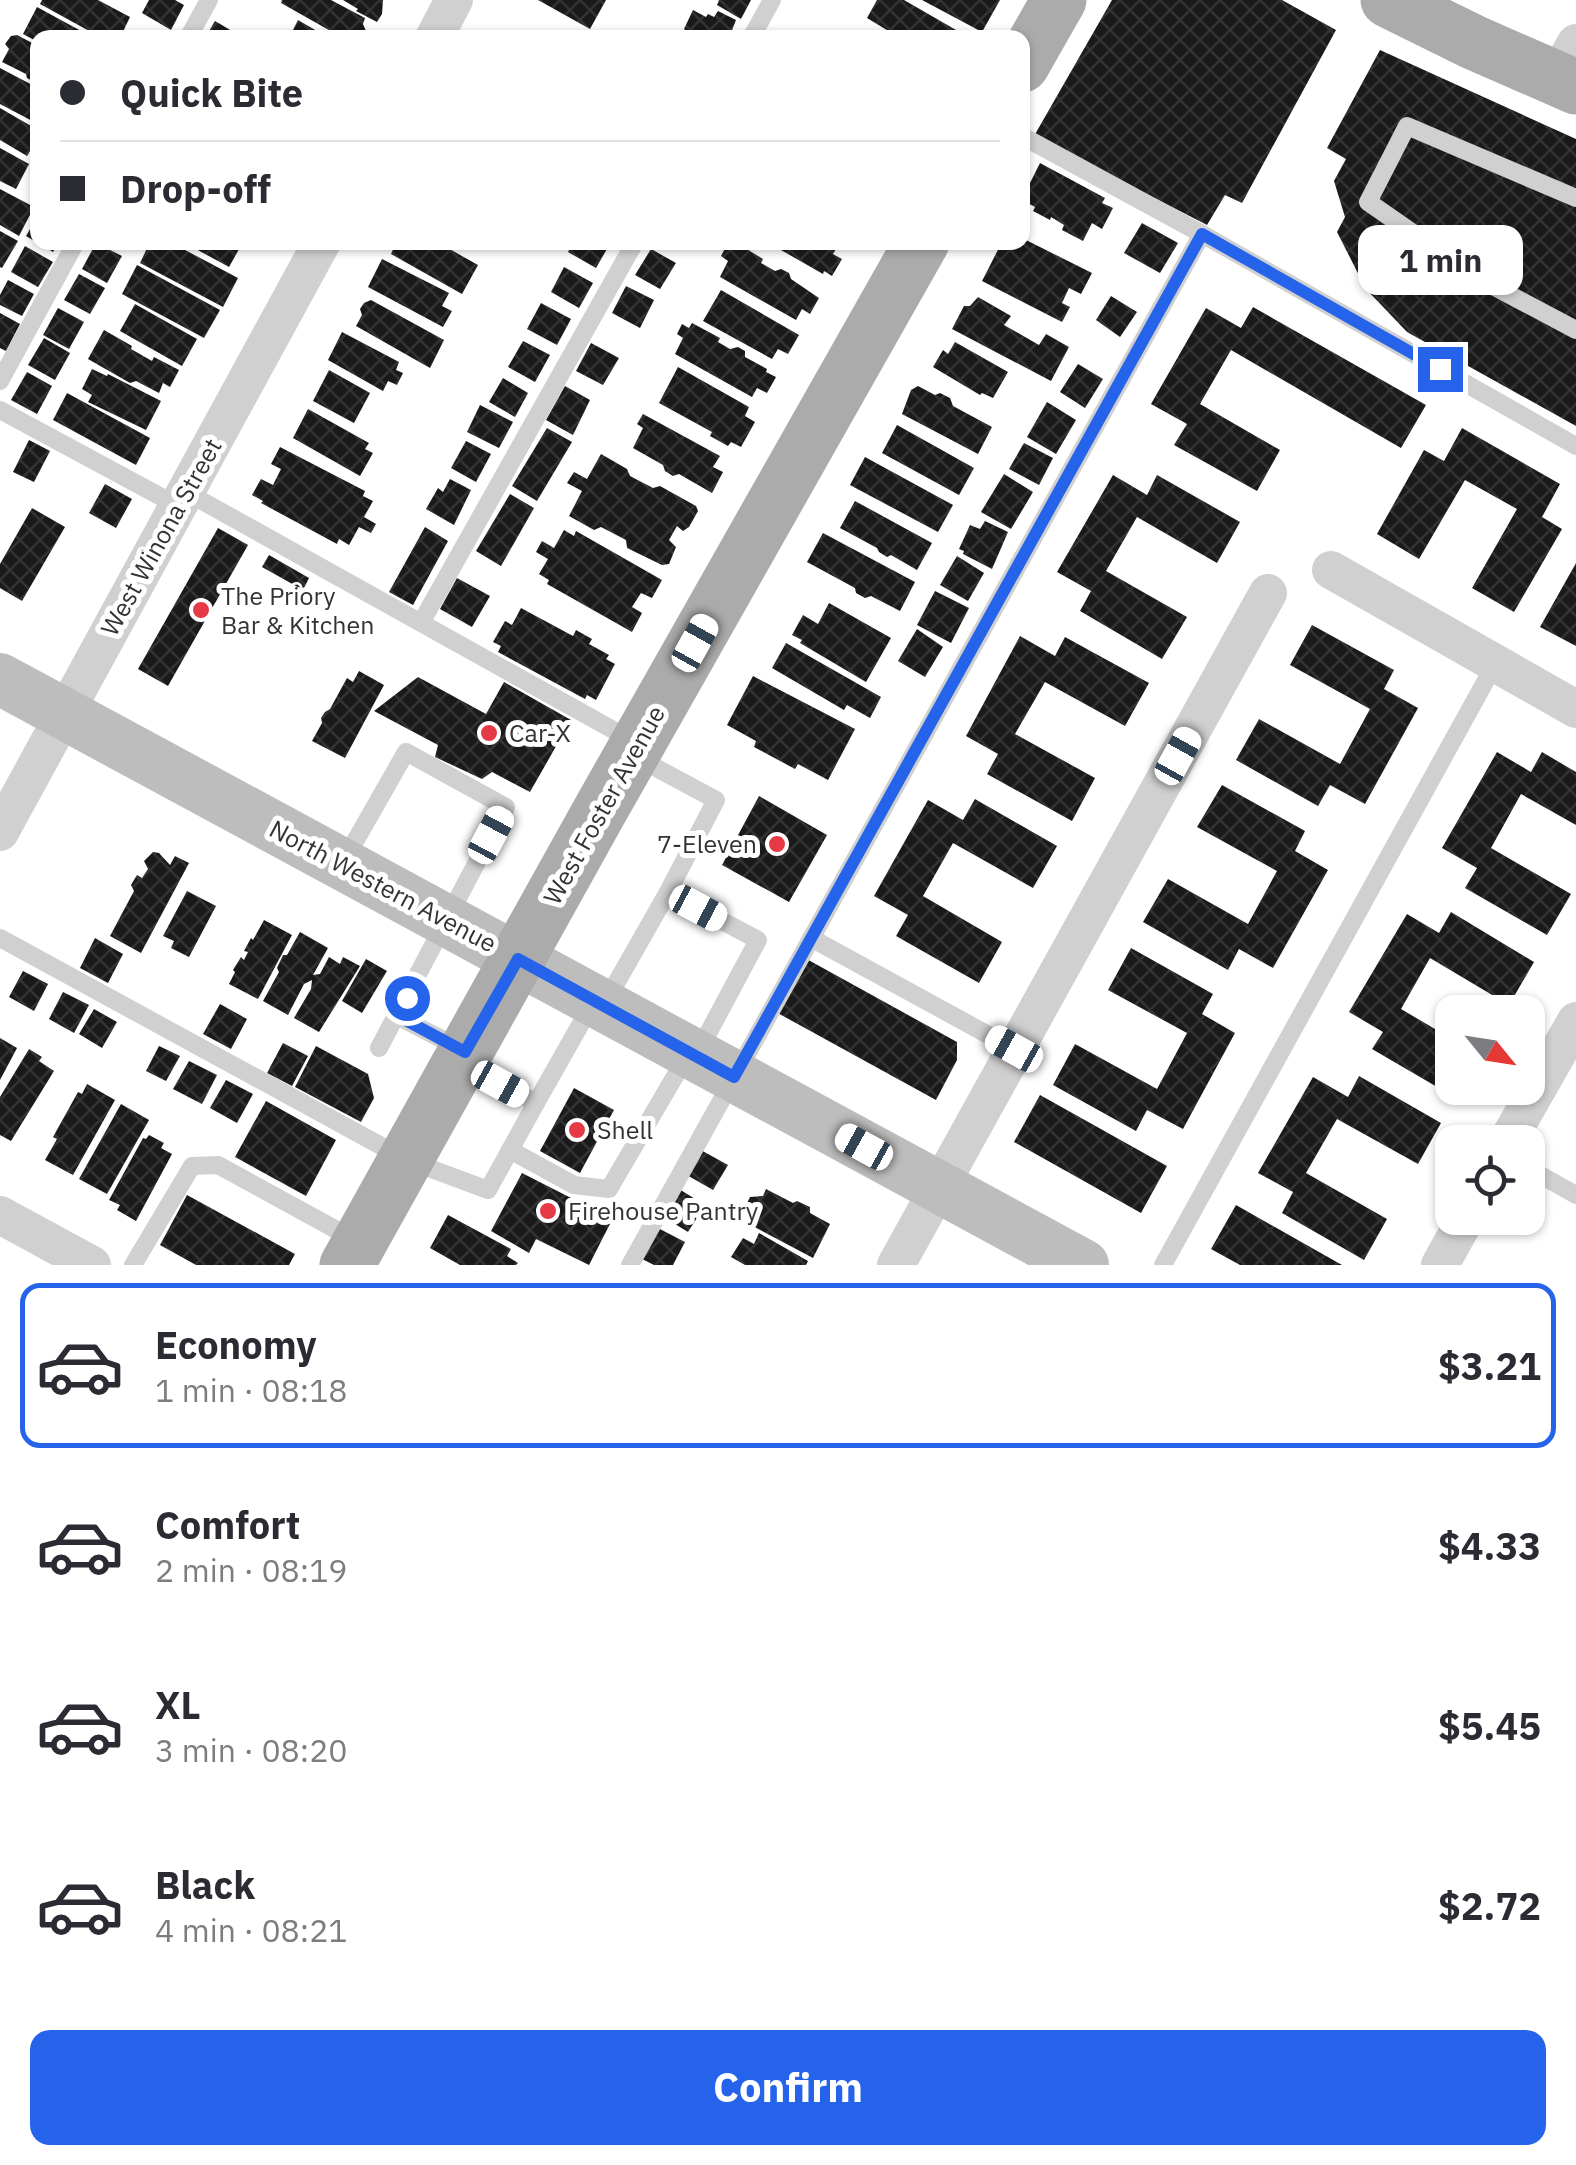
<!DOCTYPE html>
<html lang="en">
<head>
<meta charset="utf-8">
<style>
  :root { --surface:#fff; --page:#f2f2f3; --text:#2b2b33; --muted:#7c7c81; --line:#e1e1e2; --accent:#2563eb }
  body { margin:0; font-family:"IBM Plex Sans",sans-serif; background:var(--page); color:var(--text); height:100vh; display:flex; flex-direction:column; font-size:38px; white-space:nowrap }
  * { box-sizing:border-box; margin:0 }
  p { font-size:32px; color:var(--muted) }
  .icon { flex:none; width:55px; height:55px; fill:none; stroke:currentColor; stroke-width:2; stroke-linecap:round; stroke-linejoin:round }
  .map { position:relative; height:1265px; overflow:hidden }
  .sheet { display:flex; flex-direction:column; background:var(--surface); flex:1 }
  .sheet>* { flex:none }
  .guide { position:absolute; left:30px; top:30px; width:1000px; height:220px; border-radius:20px; box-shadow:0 2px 8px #0004; display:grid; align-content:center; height:220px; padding:0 30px; background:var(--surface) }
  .needle { width:65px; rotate:120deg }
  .tools { position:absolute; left:1435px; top:995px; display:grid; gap:20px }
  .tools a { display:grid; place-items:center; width:110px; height:110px; border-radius:20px; background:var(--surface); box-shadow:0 2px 8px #0004; font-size:50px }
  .end { position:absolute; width:45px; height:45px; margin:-22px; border:12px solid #2563eb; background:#fff; box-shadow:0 0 0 5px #fff }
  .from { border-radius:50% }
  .bubble { position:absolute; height:70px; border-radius:20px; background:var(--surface); box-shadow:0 2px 8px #0004; font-size:32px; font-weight:800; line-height:70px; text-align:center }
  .car { position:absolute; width:30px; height:60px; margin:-30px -15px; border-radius:12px; box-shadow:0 0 8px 2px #0007; background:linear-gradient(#fff 24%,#345 0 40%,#fff 0 76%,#345 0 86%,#fff 0) }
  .guide b { display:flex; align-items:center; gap:35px; height:95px; font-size:38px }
  .guide b+b { border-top:2px solid var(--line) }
  .guide i { width:25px; height:25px; background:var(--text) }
  ul { padding:18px 0 0; list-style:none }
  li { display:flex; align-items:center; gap:30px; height:165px; margin:0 20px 15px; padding:0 10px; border:5px solid transparent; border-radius:20px }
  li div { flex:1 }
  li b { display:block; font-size:38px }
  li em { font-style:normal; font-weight:800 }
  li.on { border-color:var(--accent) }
  li>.icon { width:90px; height:90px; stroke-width:1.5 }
  .button { display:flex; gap:20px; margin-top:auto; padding:20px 30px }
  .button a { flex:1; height:115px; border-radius:20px; background:var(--accent); color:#fff; font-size:40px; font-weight:800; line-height:115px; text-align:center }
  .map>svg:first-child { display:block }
  .building { fill:url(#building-cross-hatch) }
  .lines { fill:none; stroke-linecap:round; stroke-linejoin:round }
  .service { stroke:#d0d0d0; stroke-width:18 }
  .minor { stroke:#d0d0d0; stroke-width:38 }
  .secondary { stroke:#bdbdbd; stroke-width:52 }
  .primary { stroke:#ababab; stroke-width:55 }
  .route { stroke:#2563eb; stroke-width:12 }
  .poi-dot { fill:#e63946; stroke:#fff; stroke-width:4 }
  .labels { text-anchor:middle; stroke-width:10; stroke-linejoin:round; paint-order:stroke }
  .street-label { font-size:25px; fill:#333; stroke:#fff }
  .poi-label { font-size:25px; fill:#333; stroke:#fff; text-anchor:start }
</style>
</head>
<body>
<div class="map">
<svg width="1576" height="1265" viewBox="0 0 1576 1265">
  <defs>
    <pattern id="building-cross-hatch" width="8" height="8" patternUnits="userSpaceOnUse" patternTransform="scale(2.5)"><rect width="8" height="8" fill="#1a1a1a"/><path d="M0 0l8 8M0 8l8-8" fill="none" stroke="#333"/></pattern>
  </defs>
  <rect width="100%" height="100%" fill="#fff"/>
  <g class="building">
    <path d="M42 0H98L130 17 120 38H102L40 4Z"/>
    <path d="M149 0H175L184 5 171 30 142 13Z"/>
    <path d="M282 0H331L365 18 363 24 366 31 363 38H343L281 3Z"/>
    <path d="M343 0H383L382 14 377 22 356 11 358 9Z"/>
    <path d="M538 0H606L590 29Z"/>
    <path d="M719 0H751L741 19 717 5Z"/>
    <path d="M877 0H904L963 34 961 38H900L867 18Z"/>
    <path d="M922 0H1000L982 32Z"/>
    <path d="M1112 0H1282L1336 30 1242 203 1225 195 1207 225 1034 136Z"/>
    <path d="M37 7 94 38H38V42L23 34Z"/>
    <path d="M693 10 706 17 708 14 714 17 718 11 736 20 729 38H696L684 29Z"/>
    <path d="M298 20 329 38H289Z"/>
    <path d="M215 21 244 38H205Z"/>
    <path d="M17 35 38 46V84L27 78 26 74 2 62 9 49 5 44 11 36Z"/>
    <path d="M1380 50 1576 139V426L1407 332 1366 289 1337 232 1345 217 1334 181 1346 159 1327 148Z"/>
    <path d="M0 68 38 88V124L0 104Z"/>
    <path d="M0 108 38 130V138L27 156 0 140Z"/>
    <path d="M0 148 29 164 16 189 0 181Z"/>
    <path d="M1040 163 1105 198 1102 203 1113 208 1102 229 1092 223 1083 241 1062 230 1064 225 1051 217 1050 220 1033 211 1035 207 1022 200V189L1030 183Z"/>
    <path d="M0 189 34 207 19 236 0 225Z"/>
    <path d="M38 215V242H59L53 252 26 236Z"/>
    <path d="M1142 223 1178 243 1160 273 1124 253Z"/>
    <path d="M0 231 18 241 2 268 0 267Z"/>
    <path d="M1022 238 1092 273 1081 294 1069 288 1062 303 1070 307 1062 322 982 281 1002 242H1022Z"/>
    <path d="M150 242H170L238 278 223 307 140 263Z"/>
    <path d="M183 242H243L229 267Z"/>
    <path d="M386 242H437L478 265 462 294 391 254 394 247Z"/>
    <path d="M573 242H611L596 268 568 252Z"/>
    <path d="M767 242H840L833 254 842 259 832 276 824 271 823 274Z"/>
    <path d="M96 243 122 256 107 283 82 269Z"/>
    <path d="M737 243 763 259 761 263 775 271 781 269 789 273 791 279 819 298 810 314 802 309 796 320 720 277 728 261 721 256 727 245 734 249Z"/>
    <path d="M25 246 53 262 38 287 11 272Z"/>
    <path d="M651 249 676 263 660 289 635 275Z"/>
    <path d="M382 259 449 293 442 306 452 311 443 327 368 287Z"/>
    <path d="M137 265 220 310 204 338 122 294Z"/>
    <path d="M564 267 593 283 579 308 551 292Z"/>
    <path d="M79 274 105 288 90 314 64 300Z"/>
    <path d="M8 280 34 294 22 316 0 305V295Z"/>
    <path d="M626 286 654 300 640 328 612 313Z"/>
    <path d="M721 290 799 335 788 354 778 349 772 359 703 321Z"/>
    <path d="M1111 296 1137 312 1120 337 1096 320Z"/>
    <path d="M978 297 1011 316 1004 325 1039 345 1046 334 1069 347 1051 381 952 329 964 306H970Z"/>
    <path d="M371 300 444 340 430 368 356 326 362 315 360 309 364 303Z"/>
    <path d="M541 303 571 319 557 345 527 329Z"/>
    <path d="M135 304 197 339 182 366 120 331Z"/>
    <path d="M1253 307 1426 405 1401 448 1231 350 1200 404 1280 450 1257 491 1174 445 1187 424 1151 404 1206 308 1241 328Z"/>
    <path d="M58 308 84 322 69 349 43 335Z"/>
    <path d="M0 313 20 324 6 351 0 348Z"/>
    <path d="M692 323 720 338 718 342 730 349 738 347 745 351V357L767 369 766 372 776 377 767 393 757 388 752 397 675 354 683 338 677 334 682 324 689 328Z"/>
    <path d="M104 330 132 346 131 349 152 361 154 357 179 370 170 387 163 383 159 393 136 381 130 383 88 359Z"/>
    <path d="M342 332 399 362 396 370 403 373 397 385 388 381 383 391 328 360Z"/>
    <path d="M44 338 70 353 55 380 28 365Z"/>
    <path d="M523 341 550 355 535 382 508 367Z"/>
    <path d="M955 342 1008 372 993 398 982 393 980 395 933 367 943 350 948 354Z"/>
    <path d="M591 343 619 358 603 385 576 371Z"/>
    <path d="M1078 364 1103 379 1085 408 1060 392Z"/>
    <path d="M678 367 749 407 745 416 755 422 741 447 731 442 728 446 710 436 712 432 659 403Z"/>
    <path d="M92 369 107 376 108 374 161 401 146 430 88 402 92 395 82 389Z"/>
    <path d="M329 370 370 393 354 423 313 401Z"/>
    <path d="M27 372 52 386 37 414 11 400Z"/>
    <path d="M503 378 528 393 515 417 489 402Z"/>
    <path d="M565 386 590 400 573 435 546 420Z"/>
    <path d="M918 386 935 395 940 393 950 398 953 406 992 427 978 454 902 414 911 390Z"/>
    <path d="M67 393 150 438 136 465 53 420Z"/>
    <path d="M1047 402 1076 420 1056 454 1027 437Z"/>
    <path d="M480 405 513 422 499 448 467 432Z"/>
    <path d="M308 409 369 443 365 449 373 453 360 476 293 438Z"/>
    <path d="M643 414 720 456 713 467 723 472 712 493 679 474 673 476 665 471 663 465 633 448 643 428 637 424Z"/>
    <path d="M897 425 974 468 959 495 882 453Z"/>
    <path d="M547 428 572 442 537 501 512 486Z"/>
    <path d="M1462 428 1560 484 1542 517 1562 529 1514 612 1472 588 1517 509 1465 480 1419 559 1377 534 1424 450 1444 461Z"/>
    <path d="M29 440 50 451 34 482 13 472Z"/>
    <path d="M466 441 491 454 476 482 451 468Z"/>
    <path d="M1024 443 1053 458 1039 485 1009 469Z"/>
    <path d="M280 447 365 491 363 496 373 501 364 517 376 524 371 533 359 527 349 545 339 539 337 544 261 503 263 501 252 495 261 479 273 485 281 469 271 464Z"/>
    <path d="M601 454 627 469 630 476 653 488 660 486 696 506 698 511 689 527 683 531 677 526 669 540 676 547 669 564 662 565 627 548 626 540 601 527 594 530 569 516 582 491 567 483 574 472 587 479Z"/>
    <path d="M865 457 953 505 938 532 850 485Z"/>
    <path d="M1004 474 1033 492 1011 529 981 512Z"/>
    <path d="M1113 475 1147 495 1157 475 1240 522 1217 563 1137 517 1106 571 1187 617 1162 659 1080 611 1091 591 1057 572Z"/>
    <path d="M450 479 471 490 454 525 426 509 438 488 443 492Z"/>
    <path d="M105 484 132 499 116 528 89 513Z"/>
    <path d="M510 494 534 508 501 566 476 551Z"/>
    <path d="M855 501 932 543 917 570 891 555 887 557 879 552 877 548 840 528Z"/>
    <path d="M32 508 65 527 22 601 0 588V564Z"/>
    <path d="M985 521 1008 532 992 569 963 554 964 551 959 549 970 525 980 529Z"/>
    <path d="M425 527 448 541 413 605 389 592Z"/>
    <path d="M218 528 248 545 168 686 138 669Z"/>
    <path d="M564 530 574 536 576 531 662 580 652 598 641 593 632 607 642 613 632 632 547 584 549 580 539 574 548 559 536 552 542 541 554 548Z"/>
    <path d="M823 533 915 582 900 611 871 596 865 598 856 593 855 588 807 562Z"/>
    <path d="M269 555 309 578 303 590 262 567Z"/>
    <path d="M957 556 984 573 968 601 940 585Z"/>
    <path d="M1576 563V646L1540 627Z"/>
    <path d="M457 578 490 596 472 627 440 609Z"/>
    <path d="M935 591 969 608 951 643 917 625Z"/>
    <path d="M829 603 891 638 866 682 800 643 802 640 792 635 803 615 818 624Z"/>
    <path d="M521 608 573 636 576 630 592 639 589 644 609 655 606 659 615 664 596 700 587 695 585 699 498 652 501 646 493 642 505 621 512 625Z"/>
    <path d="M1312 625 1394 670 1384 689 1418 708 1365 804 1330 785 1318 806 1236 760 1259 719 1340 764 1370 709 1290 665Z"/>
    <path d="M917 629 943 647 925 677 898 661Z"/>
    <path d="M1020 636 1055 656 1065 637 1149 683 1125 726 1045 682 1015 734 1095 778 1072 821 987 774 998 754 966 736Z"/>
    <path d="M786 643 881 697 870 718 847 705 844 710 772 668Z"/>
    <path d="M359 671 384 685 345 758 312 741 322 723 321 718 325 712 330 709 347 678 353 682Z"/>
    <path d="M753 676 855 729 828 780 798 764 795 769 754 747 756 741 727 725Z"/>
    <path d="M418 677 486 714 504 682 571 720 530 792 492 772 482 779 435 757 438 745 374 711Z"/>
    <path d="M1497 752 1531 772 1542 752 1576 772V825L1521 794 1491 848 1571 894 1547 935 1465 888 1477 868 1442 848Z"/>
    <path d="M1222 785 1305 831 1295 851 1328 870 1273 968 1239 949 1228 970 1143 922 1168 879 1248 924 1277 871 1197 827Z"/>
    <path d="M759 796 827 835 789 902 722 865Z"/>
    <path d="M975 799 1057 846 1033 888 953 843 923 896 1002 942 979 983 896 936 908 915 874 896 928 800 963 820Z"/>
    <path d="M153 852 159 853 170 865 175 856 189 863 141 953 110 936 134 891 131 885 137 875 142 878 148 869 144 861Z"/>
    <path d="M187 891 216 906 189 957 171 948 174 941 163 936Z"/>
    <path d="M1451 912 1534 962 1509 1005 1430 958 1401 1009 1452 1039V1088H1462L1456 1098 1372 1049 1383 1032 1349 1012 1407 914 1439 933Z"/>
    <path d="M264 920 292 935 258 999 229 984 235 972 233 970 241 957 244 960 248 952 244 951 251 938 253 940Z"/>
    <path d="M300 932 328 948 313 975 320 974 329 957 340 964 343 957 360 966 319 1032 294 1018 311 989 312 980 304 984 288 1015 263 1001 279 972 277 968 283 955H287Z"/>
    <path d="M95 938 123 954 108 983 80 968Z"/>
    <path d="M1131 948 1213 994 1202 1014 1235 1033 1183 1129 1147 1110 1136 1131 1053 1085 1075 1044 1157 1089 1187 1033 1108 990Z"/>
    <path d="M803 957 957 1042V1060L936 1100 774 1011Z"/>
    <path d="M366 959 387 971 362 1013 342 1001Z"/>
    <path d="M23 971 48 984 34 1011 9 997Z"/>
    <path d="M63 992 89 1005 74 1033 49 1019Z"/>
    <path d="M220 1004 247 1019 231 1049 203 1034Z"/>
    <path d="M94 1009 117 1022 102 1048 79 1034Z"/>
    <path d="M0 1038 17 1048 0 1080Z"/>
    <path d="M283 1043 308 1056 292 1086 267 1073Z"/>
    <path d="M159 1046 180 1056 166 1081 146 1071Z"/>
    <path d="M316 1046 368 1074 374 1098 361 1122 295 1087Z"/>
    <path d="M29 1049 42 1057 39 1061 54 1071 11 1141 0 1135V1097Z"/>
    <path d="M189 1061 217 1075 202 1104 173 1089Z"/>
    <path d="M1359 1076 1441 1123 1418 1164 1337 1119 1306 1173 1387 1219 1364 1260 1282 1213 1293 1192 1258 1173 1313 1077 1348 1097Z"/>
    <path d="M226 1080 253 1094 237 1123 210 1108Z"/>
    <path d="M87 1084 115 1100 73 1175 45 1160 57 1139 53 1137 78 1092 82 1094Z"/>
    <path d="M574 1088 614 1110 580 1173 540 1151Z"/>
    <path d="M1040 1095 1167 1166 1141 1213 1014 1142Z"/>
    <path d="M266 1101 336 1140 306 1196 235 1157Z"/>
    <path d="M121 1104 149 1120 107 1194 79 1179Z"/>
    <path d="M149 1135 164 1143 161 1148 172 1154 136 1221 117 1210 120 1205 109 1200 143 1138 146 1139Z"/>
    <path d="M699 1149 728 1165 713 1190 685 1174Z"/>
    <path d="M522 1173 575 1200 611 1222 589 1265 536 1239 529 1253 491 1231Z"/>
    <path d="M679 1189 705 1205 688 1232 662 1216Z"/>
    <path d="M766 1189 793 1203 797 1201 810 1207V1213L830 1224 813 1258 749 1224 752 1218 745 1207 750 1197 763 1196Z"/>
    <path d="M187 1195 295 1254 289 1265H196L160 1245Z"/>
    <path d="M1236 1205 1342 1265H1240L1211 1249Z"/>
    <path d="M448 1215 511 1249 507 1256 518 1263 516 1265H460L430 1248Z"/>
    <path d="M656 1227 685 1242 673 1265H654L640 1258Z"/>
    <path d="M759 1233 808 1261 806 1265H745L731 1257 743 1238 754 1244Z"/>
  </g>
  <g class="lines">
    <g class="service">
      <path d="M188 38 209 0"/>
      <path d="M751 38 772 0"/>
      <path d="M1022 136 1202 234 1576 446"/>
      <path d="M1576 198 1407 126 1368 202 1478 278 1576 330"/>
      <path d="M0 381 76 242"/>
      <path d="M0 410 178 506"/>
      <path d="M186 492 633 741"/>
      <path d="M422 621 635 242"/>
      <path d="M345 859 406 752 506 807 379 1048"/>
      <path d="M668 892 758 940 698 1052"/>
      <path d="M0 938 405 1159 488 1190 536 1103 466 1064"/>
      <path d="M811 938 1014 1049"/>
      <path d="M606 1001 668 892 716 800 636 757"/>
      <path d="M397 1016 459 1048"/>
      <path d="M536 1103 592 1004"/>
      <path d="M510 1150 574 1185 609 1189 688 1054"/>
      <path d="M1528 1168 1576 1195"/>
      <path d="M133 1265 192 1166 218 1165 355 1240"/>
      <path d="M630 1265 1202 234"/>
      <path d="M1163 1265 1495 664"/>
    </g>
    <g class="minor">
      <path d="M434 38 454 0"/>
      <path d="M1556 78 1576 43"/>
      <path d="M1331 570 1576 709"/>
      <path d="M0 832 322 242"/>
      <path d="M1507 1142 1576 1021"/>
      <path d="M0 1215 92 1265"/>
      <path d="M896 1265 1268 593"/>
      <path d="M1440 1265 1466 1218"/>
    </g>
    <path class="secondary" d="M0 679 1083 1265"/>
    <g class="primary">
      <path d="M1388 0 1473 42 1576 87"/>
      <path d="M1022 65 1059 0"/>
      <path d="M347 1265 598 814 922 242"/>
    </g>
  </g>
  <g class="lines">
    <path class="route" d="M407 998 398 1016 465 1052 518 959 734 1077 1202 234 1440 369"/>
  </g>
  <g class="poi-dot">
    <circle cx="201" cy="610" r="10"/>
    <circle cx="489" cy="733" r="10"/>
    <circle cx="777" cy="844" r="10"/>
    <circle cx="577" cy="1130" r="10"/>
    <circle cx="548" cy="1211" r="10"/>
  </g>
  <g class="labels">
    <g class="street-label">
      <text transform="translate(161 537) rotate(-61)" y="9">West Winona Street</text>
      <text transform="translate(604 805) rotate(-61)" y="9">West Foster Avenue</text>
      <text transform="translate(383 886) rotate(28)" y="9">North Western Avenue</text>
    </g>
    <g class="poi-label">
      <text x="221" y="605">The Priory<tspan x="221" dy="29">Bar &amp; Kitchen</tspan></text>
      <text x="509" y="742">Car-X</text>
      <text x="757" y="853" text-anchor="end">7-Eleven</text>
      <text x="597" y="1139">Shell</text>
      <text x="568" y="1220">Firehouse Pantry</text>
    </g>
  </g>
</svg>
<div class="tools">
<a><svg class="needle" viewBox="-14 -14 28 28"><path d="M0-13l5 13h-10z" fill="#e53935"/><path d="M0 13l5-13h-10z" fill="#7c7c81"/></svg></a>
<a><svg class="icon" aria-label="locate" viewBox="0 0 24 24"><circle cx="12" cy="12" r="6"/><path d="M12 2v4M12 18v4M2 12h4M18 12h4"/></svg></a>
</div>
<i class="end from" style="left:407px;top:998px"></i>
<i class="end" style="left:1440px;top:369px"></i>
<div class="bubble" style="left:1358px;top:225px;width:165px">1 min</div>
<i class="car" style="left:695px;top:643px;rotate:29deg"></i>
<i class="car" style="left:1178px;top:756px;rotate:29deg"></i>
<i class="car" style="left:491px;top:835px;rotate:28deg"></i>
<i class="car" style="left:698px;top:908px;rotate:118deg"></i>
<i class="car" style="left:1014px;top:1049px;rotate:299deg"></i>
<i class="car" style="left:500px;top:1084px;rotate:119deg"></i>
<i class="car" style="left:864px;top:1147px;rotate:299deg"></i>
<div class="guide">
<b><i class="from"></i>Quick Bite</b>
<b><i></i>Drop-off</b>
</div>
</div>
<section class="sheet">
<ul>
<li class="on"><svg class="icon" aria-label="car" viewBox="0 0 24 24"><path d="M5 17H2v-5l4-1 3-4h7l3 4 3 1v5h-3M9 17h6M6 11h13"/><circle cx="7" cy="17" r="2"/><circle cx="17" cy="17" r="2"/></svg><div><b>Economy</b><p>1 min · 08:18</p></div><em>$3.21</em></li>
<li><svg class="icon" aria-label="car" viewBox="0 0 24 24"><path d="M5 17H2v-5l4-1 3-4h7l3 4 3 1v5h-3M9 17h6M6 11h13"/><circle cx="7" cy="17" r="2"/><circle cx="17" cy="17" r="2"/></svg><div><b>Comfort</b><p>2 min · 08:19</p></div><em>$4.33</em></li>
<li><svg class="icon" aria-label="car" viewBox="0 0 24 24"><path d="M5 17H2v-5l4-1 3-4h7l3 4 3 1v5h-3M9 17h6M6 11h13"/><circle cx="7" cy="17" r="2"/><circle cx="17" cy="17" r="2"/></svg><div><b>XL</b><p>3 min · 08:20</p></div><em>$5.45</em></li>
<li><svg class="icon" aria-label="car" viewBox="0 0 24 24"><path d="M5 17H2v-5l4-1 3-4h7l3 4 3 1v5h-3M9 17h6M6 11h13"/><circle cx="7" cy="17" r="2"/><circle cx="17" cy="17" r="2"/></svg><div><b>Black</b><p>4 min · 08:21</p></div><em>$2.72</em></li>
</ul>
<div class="button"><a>Confirm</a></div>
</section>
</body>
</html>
